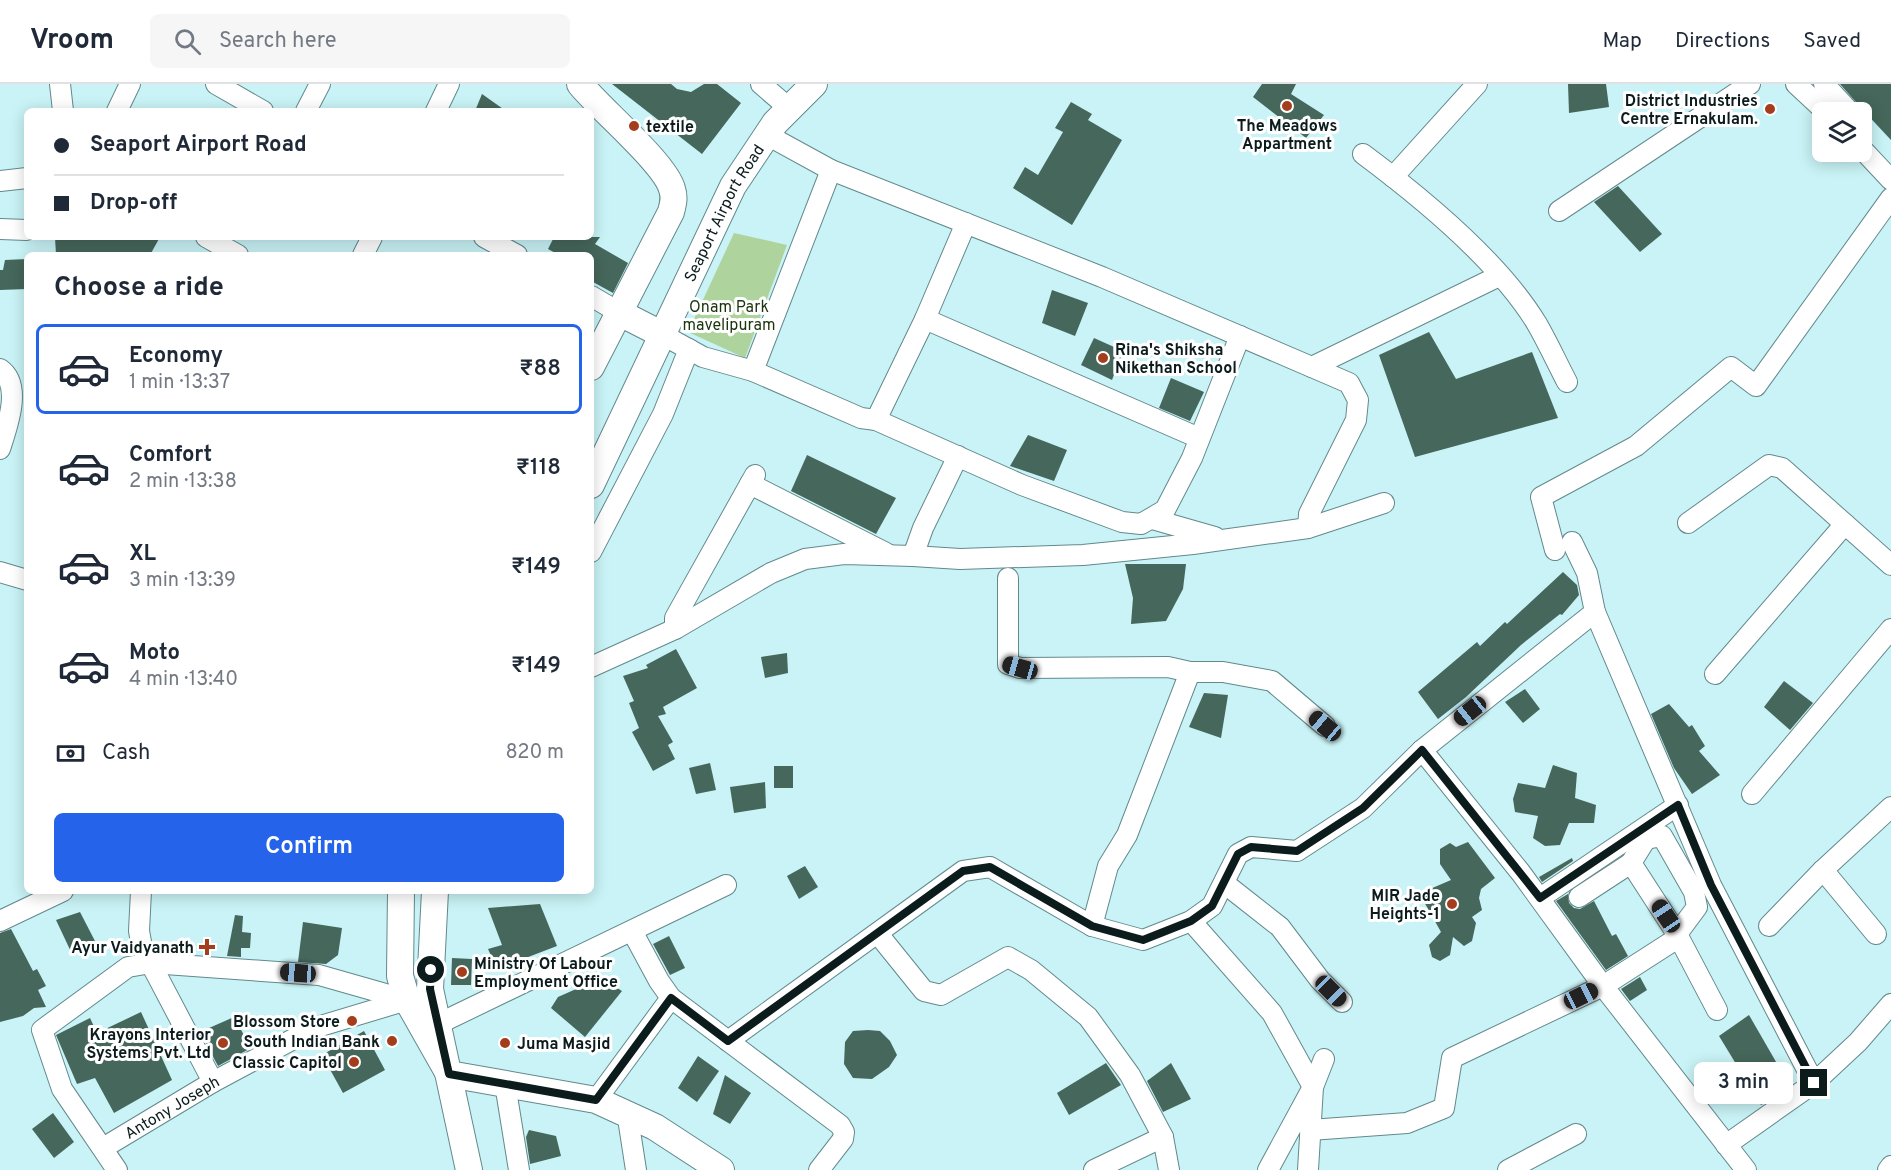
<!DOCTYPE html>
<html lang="en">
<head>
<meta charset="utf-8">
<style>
  :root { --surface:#fff; --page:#f6f6f7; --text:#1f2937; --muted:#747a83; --line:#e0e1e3; --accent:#2563eb }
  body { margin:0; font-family:Overpass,sans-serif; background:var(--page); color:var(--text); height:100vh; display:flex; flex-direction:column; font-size:22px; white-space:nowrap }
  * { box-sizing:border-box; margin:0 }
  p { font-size:20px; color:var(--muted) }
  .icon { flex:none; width:33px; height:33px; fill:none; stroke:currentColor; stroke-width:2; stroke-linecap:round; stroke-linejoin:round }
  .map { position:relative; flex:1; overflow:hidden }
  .sheet { position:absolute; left:24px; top:168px; width:570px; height:642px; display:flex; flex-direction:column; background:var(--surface); border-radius:9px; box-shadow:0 3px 15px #0003 }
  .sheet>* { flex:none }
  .banner { position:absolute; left:24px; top:24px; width:570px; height:132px; border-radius:9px; box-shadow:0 3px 15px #0003; display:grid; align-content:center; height:132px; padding:0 30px; background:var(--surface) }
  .fabs { position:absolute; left:1812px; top:18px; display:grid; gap:12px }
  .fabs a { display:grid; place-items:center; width:60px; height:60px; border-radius:9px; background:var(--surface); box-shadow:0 3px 15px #0003; font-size:30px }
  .end { position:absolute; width:27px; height:27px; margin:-14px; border:8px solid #0c1c1d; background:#fff; box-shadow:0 0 0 3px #fff }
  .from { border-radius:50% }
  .bubble { position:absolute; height:42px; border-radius:9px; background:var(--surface); box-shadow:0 3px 15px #0003; font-size:20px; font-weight:600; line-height:42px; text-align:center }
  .car { position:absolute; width:18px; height:36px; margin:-18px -9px; border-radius:8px; box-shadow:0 0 4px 2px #0007; background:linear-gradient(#222 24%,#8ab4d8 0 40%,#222 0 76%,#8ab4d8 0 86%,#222 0) }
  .banner b { display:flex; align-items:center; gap:21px; height:57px; font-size:22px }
  .banner b+b { border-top:2px solid var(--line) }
  .banner i { width:15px; height:15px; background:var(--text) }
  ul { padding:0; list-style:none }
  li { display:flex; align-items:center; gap:18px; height:90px; margin:0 12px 9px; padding:0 18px; border:3px solid transparent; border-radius:9px }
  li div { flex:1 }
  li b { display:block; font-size:22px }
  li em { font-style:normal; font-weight:600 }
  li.active { border-color:var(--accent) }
  li>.icon { width:54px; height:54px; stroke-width:1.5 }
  h2 { padding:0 30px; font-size:27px; line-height:72px }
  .pay { display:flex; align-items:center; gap:15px; height:66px; padding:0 30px; font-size:22px }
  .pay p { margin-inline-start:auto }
  .button { display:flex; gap:12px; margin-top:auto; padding:12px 30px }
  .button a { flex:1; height:69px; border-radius:9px; background:var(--accent); color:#fff; font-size:24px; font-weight:600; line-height:69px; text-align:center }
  header { display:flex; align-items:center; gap:36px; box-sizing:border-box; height:84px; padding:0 30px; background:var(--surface); border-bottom:2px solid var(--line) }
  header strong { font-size:28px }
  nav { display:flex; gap:33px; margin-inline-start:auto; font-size:21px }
  .search { width:420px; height:54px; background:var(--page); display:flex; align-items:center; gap:15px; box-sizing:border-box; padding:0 21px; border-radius:9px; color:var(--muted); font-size:22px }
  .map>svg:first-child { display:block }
  .green { fill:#aed39d }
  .building { fill:#46675b }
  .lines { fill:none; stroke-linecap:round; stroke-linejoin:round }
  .minor-casing { stroke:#62898c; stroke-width:22 }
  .major-casing { stroke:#62898c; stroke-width:28 }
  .minor { stroke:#fff; stroke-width:20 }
  .major { stroke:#fff; stroke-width:26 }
  .route { stroke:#0c1c1d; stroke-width:8 }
  .poi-dot { fill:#a43d1c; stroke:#fff; stroke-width:2 }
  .labels { text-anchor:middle; stroke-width:6; stroke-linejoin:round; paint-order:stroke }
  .poi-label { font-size:16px; font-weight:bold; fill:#0c1c1d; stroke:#fff; text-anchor:end }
  .street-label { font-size:16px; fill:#0c1c1d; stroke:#fff }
  .park-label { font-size:16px; fill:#1b340d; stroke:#fff }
</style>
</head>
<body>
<header>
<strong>Vroom</strong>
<div class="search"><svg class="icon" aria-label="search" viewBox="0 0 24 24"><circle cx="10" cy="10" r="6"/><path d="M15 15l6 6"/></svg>Search here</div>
<nav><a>Map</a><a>Directions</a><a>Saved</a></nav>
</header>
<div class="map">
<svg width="1891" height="1086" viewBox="0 0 1891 1086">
  <rect width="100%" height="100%" fill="#c9f3f6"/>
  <path class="green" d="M734 149 787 161 745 274 688 248Z"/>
  <g class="building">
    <path d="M612 0H671L677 5 691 8 704 0H717L741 19 702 70Z"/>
    <path d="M1262 0H1296L1291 10 1324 31 1306 54 1253 13Z"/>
    <path d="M1568 0H1606L1609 23 1569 29Z"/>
    <path d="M1840 0H1891V56L1862 25Z"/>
    <path d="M482 10 506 27H475Z"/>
    <path d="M1071 18 1092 30 1088 36 1122 56 1072 141 1013 104 1025 83 1038 91 1063 48 1055 44Z"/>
    <path d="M1618 102 1662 150 1640 168 1594 118Z"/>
    <path d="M55 153H160L150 171H56Z"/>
    <path d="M554 153H600L595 160 628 179 613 209 593 198 591 171H559L548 165Z"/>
    <path d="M27 175V205L0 206V186H3L5 176Z"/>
    <path d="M1052 206 1088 219 1075 252 1042 239Z"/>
    <path d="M1429 248 1456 295 1532 268 1558 334 1415 373 1379 271Z"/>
    <path d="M1094 254 1123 267 1112 296 1081 281Z"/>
    <path d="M1171 294 1204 308 1190 337 1159 324Z"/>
    <path d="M1028 351 1067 366 1054 397 1010 382Z"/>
    <path d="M807 371 896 414 876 450 791 407Z"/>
    <path d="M1125 480H1186L1183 505 1166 537 1131 540 1133 514Z"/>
    <path d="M1563 488 1577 501 1579 511 1562 531 1560 530 1521 561 1466 613 1438 635 1418 608 1477 558 1480 562 1505 538 1507 540Z"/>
    <path d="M676 565 697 604 663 623 666 630 658 632 673 658 668 661 675 675 653 687 632 648 639 644 629 619 634 617 623 592 648 584 646 581Z"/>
    <path d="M787 569 788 589 765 594 761 573Z"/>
    <path d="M1784 597 1813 619 1790 646 1764 623Z"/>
    <path d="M1525 605 1540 625 1523 639 1505 618Z"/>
    <path d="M1204 609 1228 611 1221 654 1189 643Z"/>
    <path d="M1669 620 1689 643 1692 641 1705 662 1699 667 1720 691 1692 710 1674 684 1651 630Z"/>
    <path d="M710 679 716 706 696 710 689 684Z"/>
    <path d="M1553 681 1577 689 1575 714 1596 721 1594 739H1569L1560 761 1545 762 1533 754 1538 732 1515 728 1513 715 1518 699 1545 704Z"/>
    <rect x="774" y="682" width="19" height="22"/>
    <path d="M765 698 766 724 734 729 730 703Z"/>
    <path d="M1468 758 1495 794 1481 805 1479 814 1482 826 1472 833 1476 839 1472 857 1464 862 1453 853 1450 871 1440 877 1432 873 1429 861 1441 848 1423 816 1430 805 1451 796 1440 780V765L1450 759 1456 763Z"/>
    <path d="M1572 774 1573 777 1542 798 1539 793Z"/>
    <path d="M805 782 818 803 799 815 787 792Z"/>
    <path d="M1568 810 1569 819 1574 824 1580 825 1594 817 1612 852 1616 850 1628 872 1606 886 1556 817Z"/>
    <path d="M540 820 557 862 497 885 488 865 502 861 488 824Z"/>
    <path d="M80 828 96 859 73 872 56 836Z"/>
    <path d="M235 831 243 832 242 848 251 849 250 864H241V873L227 872Z"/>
    <path d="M303 838 342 844 338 871 326 880 298 878Z"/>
    <path d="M11 845 33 887 37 885 46 902 38 906 46 923 34 924 23 932 0 938V849Z"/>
    <path d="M669 852 685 884 670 891 653 860Z"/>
    <path d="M452 874 472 875 471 901H451Z"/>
    <path d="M1640 893 1647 906 1630 917 1621 905Z"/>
    <path d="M601 894 622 907 585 953 551 924 558 913Z"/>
    <path d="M141 928 172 996 114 1029 95 994 77 1000 56 951 90 934 97 949Z"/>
    <path d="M1749 931 1790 1002 1761 1021 1719 952Z"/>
    <path d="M234 933 251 964 218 982 200 948Z"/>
    <path d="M868 946 880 947 890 957 897 971 889 983 872 995 853 994 844 980 845 958 853 947Z"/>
    <path d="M364 947 385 986 343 1009 322 971Z"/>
    <path d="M698 972 719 987 697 1018 678 1004Z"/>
    <path d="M1106 979 1121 1001 1069 1031 1057 1009Z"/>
    <path d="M1171 979 1191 1015 1163 1028 1147 997Z"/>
    <path d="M725 991 751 1009 730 1040 713 1030Z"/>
    <path d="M53 1029 74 1058 54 1074 32 1045Z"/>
    <path d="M529 1046 556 1052 561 1072 530 1080 526 1053Z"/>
  </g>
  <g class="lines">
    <defs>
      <g id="minor">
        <path d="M60 0 63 27"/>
        <path d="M216 0 263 27"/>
        <path d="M761 0 790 25"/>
        <path d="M1796 0 1826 28"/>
        <path d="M1824 0 1850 28"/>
        <path d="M117 27 130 0"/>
        <path d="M306 27 320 0"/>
        <path d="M436 27 449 0"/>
        <path d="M767 51 831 86 1102 193 1349 299 1358 316 1356 336 1309 430 1308 444"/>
        <path d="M1862 65 1891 96"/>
        <path d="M1363 70C1422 114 1499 177 1537 240 1548 259 1557 279 1567 298"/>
        <path d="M1393 93 1477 0"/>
        <path d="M0 97 27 94"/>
        <path d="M1559 127 1750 0"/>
        <path d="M0 145 27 146"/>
        <path d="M206 153 238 171"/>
        <path d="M484 153 517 171"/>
        <path d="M363 171 372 153"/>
        <path d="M591 212 620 229"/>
        <path d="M925 235 1199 354"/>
        <path d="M663 251 703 273 753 287 861 334 876 336 1022 401 1122 438 1141 440 1165 426 1192 374 1240 252"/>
        <path d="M1312 283 1499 192"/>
        <path d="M0 285C23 301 7 343 0 365"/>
        <path d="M753 287 831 86"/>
        <path d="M876 336 925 235 966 139"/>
        <path d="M750 400 886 469"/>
        <path d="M1152 435 1215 453"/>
        <path d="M1688 439 1769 381 1782 384 1891 481"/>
        <path d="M1572 458 1587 489 1595 528 1711 801 1814 999"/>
        <path d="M1555 466 1541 413 1636 362 1731 283 1756 302 1891 114"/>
        <path d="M591 468 663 330 689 265"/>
        <path d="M913 472 960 475 1083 471 1193 460 1308 444 1384 419"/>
        <path d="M0 488 27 496"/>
        <path d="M1008 494V580L1020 584 1168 583 1190 588"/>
        <path d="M675 545V534L755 391"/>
        <path d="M591 583 675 545 771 489 805 475 844 470 913 472 923 444 958 372"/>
        <path d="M1715 590 1845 440"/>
        <path d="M1422 666 1521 789 1603 902 1673 857 1677 850 1631 779 1579 813"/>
        <path d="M1752 710 1891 545"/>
        <path d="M1631 779 1646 755 1662 752 1694 808 1697 823 1677 850 1717 926"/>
        <path d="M1823 786 1876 850"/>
        <path d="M1224 799 1280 843 1320 896 1342 918"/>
        <path d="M141 807 139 847 142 863 213 998"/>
        <path d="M1540 814 1678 721"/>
        <path d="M0 837 63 807"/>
        <path d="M1191 837 1272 929 1313 1003 1308 1086"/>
        <path d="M1092 842 1108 782 1127 751 1190 588H1223L1272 597 1325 642"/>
        <path d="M1769 842 1823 786 1891 723"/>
        <path d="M632 847 659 897 671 914 840 1041 844 1048 843 1055 819 1086"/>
        <path d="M878 850 924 907 941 911 1008 873 1031 886 1088 933 1130 991 1163 1053 1169 1086"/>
        <path d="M438 940 726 801"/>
        <path d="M728 957 963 787 990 783 1092 842 1143 856 1191 837 1212 822 1238 770 1251 763 1297 767 1363 724 1422 666 1595 528"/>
        <path d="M505 1000 519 1086"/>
        <path d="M596 1016 671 914"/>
        <path d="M627 1028 636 1086"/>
        <path d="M1310 1046 1407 1039 1444 1024 1452 974 1603 902 1746 1086"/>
        <path d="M1726 1061 1814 999 1858 958 1891 920"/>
        <path id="s1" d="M103 1064 213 998 314 944 407 916"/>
        <path d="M117 1086 62 1005 42 946 128 883 151 879 319 891 407 916"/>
        <path d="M1094 1086 1163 1053"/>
        <path d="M1268 1086 1313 1003 1324 975"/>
        <path d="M1508 1086 1576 1050"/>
        <path d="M1888 1086 1891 1082"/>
      </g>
      <g id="major">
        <path d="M580 0C601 26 665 79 672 105 675 114 673 120 671 128L591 283"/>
        <path d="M620 229 663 251"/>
        <path id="s2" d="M591 401 733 102 775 39 814 0"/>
        <path d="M401 807 400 892 407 916 449 990 596 1016 655 1043 721 1086"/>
        <path d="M435 807 430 905 469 1086"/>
      </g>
    </defs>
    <use href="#minor" class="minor-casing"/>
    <use href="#major" class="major-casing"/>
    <use href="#minor" class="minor"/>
    <use href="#major" class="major"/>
  </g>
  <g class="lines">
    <path class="route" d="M431 886 430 905 449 990 596 1016 671 914 728 957 963 787 990 783 1092 842 1143 856 1191 837 1212 822 1238 770 1251 763 1297 767 1363 724 1422 666 1540 814 1678 721 1711 801 1814 999"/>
  </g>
  <g class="poi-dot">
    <circle cx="1287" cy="22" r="6"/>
    <circle cx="1770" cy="25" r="6"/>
    <circle cx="634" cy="42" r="6"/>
    <circle cx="1103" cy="274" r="6"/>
    <circle cx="1452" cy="820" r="6"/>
    <path d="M204 854h6v6h6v6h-6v6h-6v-6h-6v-6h6z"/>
    <circle cx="462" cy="888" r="6"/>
    <circle cx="352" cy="937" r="6"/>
    <circle cx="392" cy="957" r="6"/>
    <circle cx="223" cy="959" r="6"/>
    <circle cx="505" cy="959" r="6"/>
    <circle cx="354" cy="978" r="6"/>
  </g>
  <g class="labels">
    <g class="poi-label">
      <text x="1758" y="22">District Industries<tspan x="1758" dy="18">Centre Ernakulam.</tspan></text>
      <text x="1287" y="47" text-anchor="middle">The Meadows<tspan x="1287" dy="18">Appartment</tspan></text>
      <text x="646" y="48" text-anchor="start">textile</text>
      <text x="1115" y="271" text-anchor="start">Rina's Shiksha<tspan x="1115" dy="18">Nikethan School</tspan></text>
      <text x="1440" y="817">MIR Jade<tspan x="1440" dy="18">Heights-1</tspan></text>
      <text x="194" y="869">Ayur Vaidyanath</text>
      <text x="474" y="885" text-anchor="start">Ministry Of Labour<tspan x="474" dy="18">Employment Office</tspan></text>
      <text x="340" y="943">Blossom Store</text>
      <text x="211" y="956">Krayons Interior<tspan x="211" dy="18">Systems Pvt. Ltd</tspan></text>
      <text x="380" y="963">South Indian Bank</text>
      <text x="517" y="965" text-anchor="start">Juma Masjid</text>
      <text x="342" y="984">Classic Capitol</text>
    </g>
    <g class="street-label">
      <text dy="6" stroke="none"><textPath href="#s2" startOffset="303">Seaport Airport Road</textPath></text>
      <text dy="6" stroke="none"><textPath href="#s1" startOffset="80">Antony Joseph</textPath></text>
    </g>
    <g class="park-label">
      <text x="729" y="228">Onam Park<tspan x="729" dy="18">mavelipuram</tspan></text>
    </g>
  </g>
</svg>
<div class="fabs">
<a><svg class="icon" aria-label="layers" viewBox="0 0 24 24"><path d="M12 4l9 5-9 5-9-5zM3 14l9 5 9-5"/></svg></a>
</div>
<i class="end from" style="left:431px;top:886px"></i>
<i class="end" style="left:1814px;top:999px"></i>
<div class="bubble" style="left:1694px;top:978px;width:99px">3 min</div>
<i class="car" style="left:1020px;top:584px;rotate:286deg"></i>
<i class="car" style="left:1470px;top:627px;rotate:231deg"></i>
<i class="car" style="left:1325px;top:642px;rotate:310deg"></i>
<i class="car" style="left:1666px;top:832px;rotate:326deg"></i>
<i class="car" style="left:298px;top:889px;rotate:274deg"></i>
<i class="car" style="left:1331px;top:907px;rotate:135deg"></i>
<i class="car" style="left:1581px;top:912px;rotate:64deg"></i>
<div class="banner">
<b><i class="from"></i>Seaport Airport Road</b>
<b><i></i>Drop-off</b>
</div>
<section class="sheet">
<h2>Choose a ride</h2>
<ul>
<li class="active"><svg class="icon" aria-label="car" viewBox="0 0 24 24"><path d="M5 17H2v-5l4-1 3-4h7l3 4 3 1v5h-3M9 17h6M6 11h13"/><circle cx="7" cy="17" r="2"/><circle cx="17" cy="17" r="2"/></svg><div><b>Economy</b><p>1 min · 13:37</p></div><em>₹88</em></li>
<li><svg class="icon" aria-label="car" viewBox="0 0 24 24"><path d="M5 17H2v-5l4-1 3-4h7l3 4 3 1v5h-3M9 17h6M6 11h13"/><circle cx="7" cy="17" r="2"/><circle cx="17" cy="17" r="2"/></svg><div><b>Comfort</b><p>2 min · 13:38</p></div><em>₹118</em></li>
<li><svg class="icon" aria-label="car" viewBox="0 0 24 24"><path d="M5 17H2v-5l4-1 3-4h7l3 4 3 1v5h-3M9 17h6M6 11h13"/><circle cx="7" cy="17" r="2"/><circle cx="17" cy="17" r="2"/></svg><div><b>XL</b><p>3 min · 13:39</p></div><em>₹149</em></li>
<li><svg class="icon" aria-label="car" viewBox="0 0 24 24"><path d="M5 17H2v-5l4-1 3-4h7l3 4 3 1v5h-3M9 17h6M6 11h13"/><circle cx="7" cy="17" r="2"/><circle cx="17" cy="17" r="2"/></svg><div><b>Moto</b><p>4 min · 13:40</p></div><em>₹149</em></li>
</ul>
<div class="pay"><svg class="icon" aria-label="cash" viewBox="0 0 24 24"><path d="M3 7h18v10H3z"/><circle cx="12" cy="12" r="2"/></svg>Cash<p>820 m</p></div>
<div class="button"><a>Confirm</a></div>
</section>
</div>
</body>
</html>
